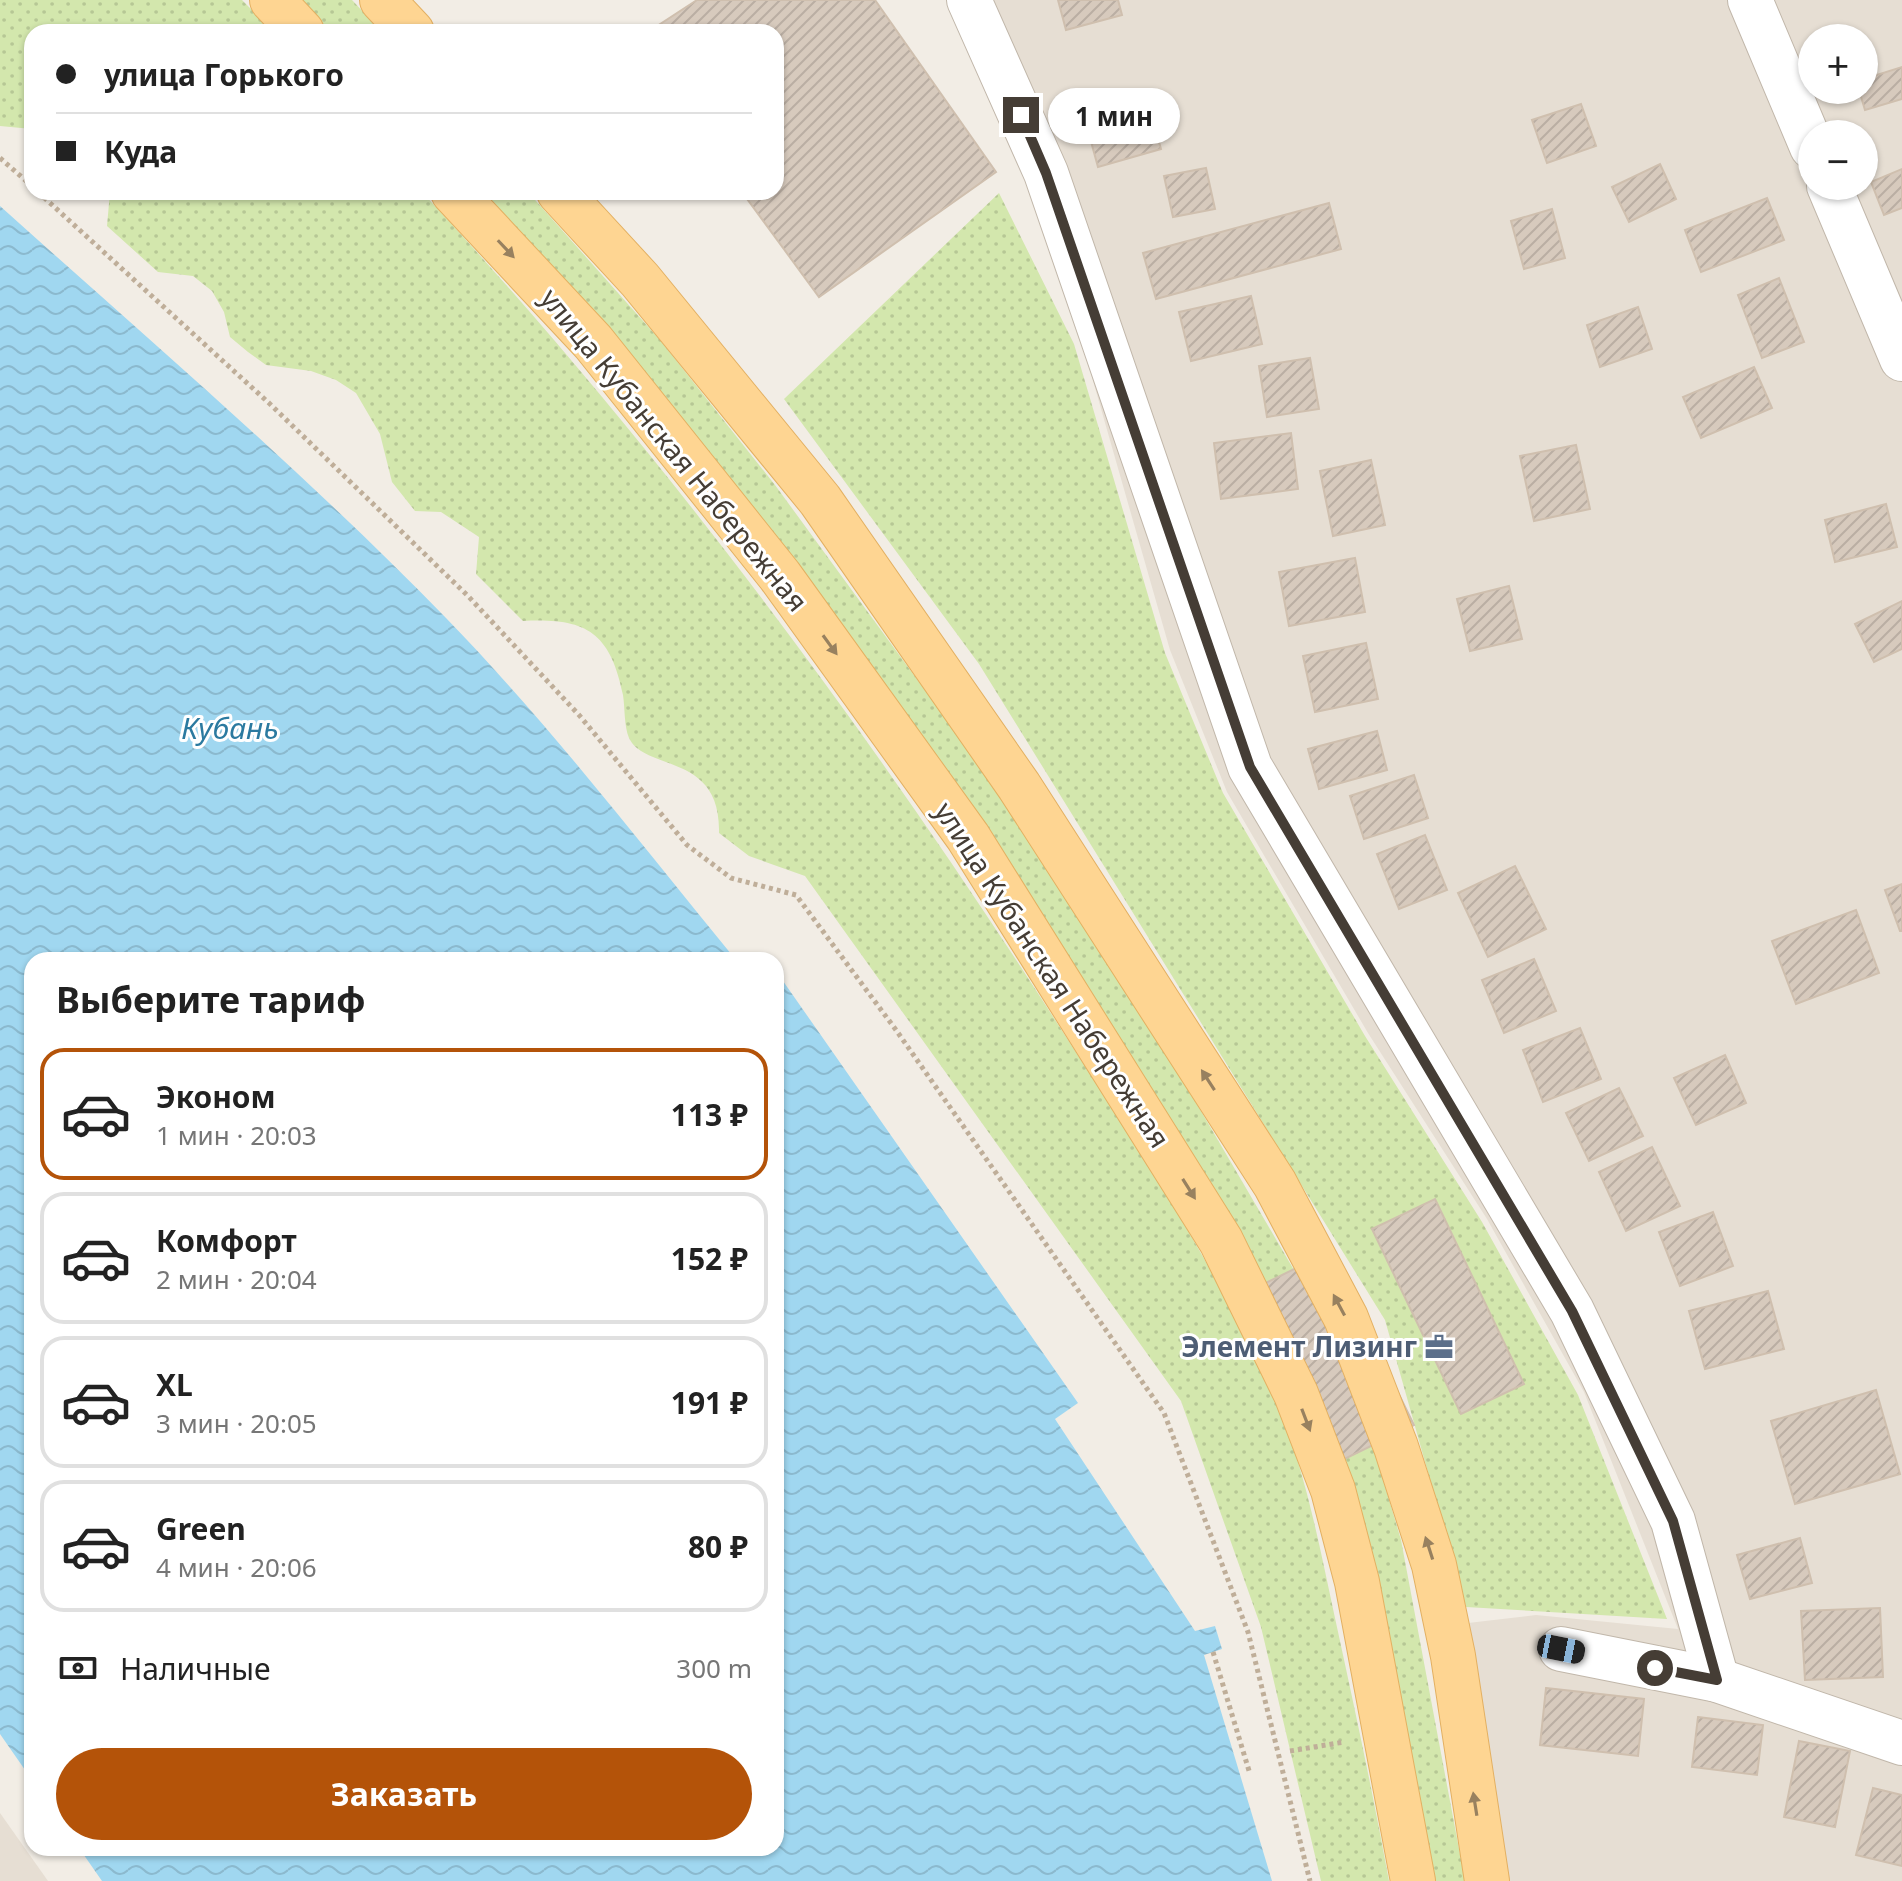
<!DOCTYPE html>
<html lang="ru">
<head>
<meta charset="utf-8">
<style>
  :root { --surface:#fff; --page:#f2f2f2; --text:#222; --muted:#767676; --line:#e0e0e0; --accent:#b45309 }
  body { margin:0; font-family:"Noto Sans",sans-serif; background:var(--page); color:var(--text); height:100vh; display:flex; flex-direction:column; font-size:30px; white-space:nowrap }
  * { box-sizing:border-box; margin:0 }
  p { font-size:26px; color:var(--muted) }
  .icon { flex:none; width:44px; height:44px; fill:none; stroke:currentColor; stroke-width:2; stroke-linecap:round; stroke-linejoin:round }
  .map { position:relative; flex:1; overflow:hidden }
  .side { position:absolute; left:24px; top:952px; width:760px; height:904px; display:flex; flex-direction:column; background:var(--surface); border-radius:24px; box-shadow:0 2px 6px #0004 }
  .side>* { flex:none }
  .guide { position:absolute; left:24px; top:24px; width:760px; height:176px; border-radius:24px; box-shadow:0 2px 6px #0004; display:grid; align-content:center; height:176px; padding:0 32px; background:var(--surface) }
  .tools { position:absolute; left:1798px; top:24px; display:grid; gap:16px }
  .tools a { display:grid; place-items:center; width:80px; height:80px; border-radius:50%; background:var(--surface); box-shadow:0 2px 6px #0004; font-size:40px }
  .end { position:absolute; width:36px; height:36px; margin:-18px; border:10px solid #453d35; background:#fff; box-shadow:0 0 0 4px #fff }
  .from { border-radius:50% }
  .bubble { position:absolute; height:56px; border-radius:28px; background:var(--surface); box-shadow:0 2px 6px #0004; font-size:26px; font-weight:700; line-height:56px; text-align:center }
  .car { position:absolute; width:24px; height:48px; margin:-24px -12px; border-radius:10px; box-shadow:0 0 6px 2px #0007; background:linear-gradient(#222 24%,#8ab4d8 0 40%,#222 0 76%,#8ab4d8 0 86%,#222 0) }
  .guide b { display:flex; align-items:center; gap:28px; height:76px; font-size:30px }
  .guide b+b { border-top:2px solid var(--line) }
  .guide i { width:20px; height:20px; background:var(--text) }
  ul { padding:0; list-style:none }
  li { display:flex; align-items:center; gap:24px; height:132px; margin:0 16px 12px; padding:0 16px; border:4px solid var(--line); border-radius:24px }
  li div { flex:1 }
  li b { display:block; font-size:30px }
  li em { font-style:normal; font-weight:700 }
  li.selected { border-color:var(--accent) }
  li>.icon { width:72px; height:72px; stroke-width:1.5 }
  h2 { padding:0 32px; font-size:36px; line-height:96px }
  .pay { display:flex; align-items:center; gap:20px; height:88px; padding:0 32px; font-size:30px }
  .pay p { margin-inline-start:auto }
  .action { display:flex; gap:16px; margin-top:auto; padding:16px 32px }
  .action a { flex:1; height:92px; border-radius:48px; background:var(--accent); color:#fff; font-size:32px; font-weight:700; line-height:92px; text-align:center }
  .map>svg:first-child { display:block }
  .residential { fill:#e6ded3; fill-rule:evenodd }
  .grass { fill:url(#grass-dots) }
  .water { fill:url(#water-waves) }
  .building { fill:url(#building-hatch); stroke:#cfbfae; stroke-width:2 }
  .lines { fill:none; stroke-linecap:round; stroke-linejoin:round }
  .minor-casing { stroke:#c1b7aa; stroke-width:46 }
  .major-casing { stroke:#e3b062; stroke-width:46 }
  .path { stroke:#bfae99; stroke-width:5; stroke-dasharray:4 4; stroke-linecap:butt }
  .minor { stroke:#fff; stroke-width:44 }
  .major { stroke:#fed592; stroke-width:44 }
  .oneway { fill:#98815f }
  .route { stroke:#453d35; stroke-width:10 }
  .labels { text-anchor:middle; stroke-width:6; stroke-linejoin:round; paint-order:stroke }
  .street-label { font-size:28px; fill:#453d35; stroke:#fff }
  .service-label { font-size:28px; font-weight:bold; fill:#4e5e75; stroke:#fff; text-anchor:end }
  .water-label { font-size:30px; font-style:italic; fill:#2b7aa0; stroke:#fff }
</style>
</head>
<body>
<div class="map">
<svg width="1902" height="1881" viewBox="0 0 1902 1881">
  <defs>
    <pattern id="grass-dots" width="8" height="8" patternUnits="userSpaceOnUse" patternTransform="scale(2)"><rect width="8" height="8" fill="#d3e7ad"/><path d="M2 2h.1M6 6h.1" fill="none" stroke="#b6c795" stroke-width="1.8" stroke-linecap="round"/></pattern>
    <pattern id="water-waves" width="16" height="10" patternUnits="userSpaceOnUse" patternTransform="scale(2)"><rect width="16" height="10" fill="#a0d7f0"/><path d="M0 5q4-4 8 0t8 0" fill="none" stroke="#8bb9ce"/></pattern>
    <pattern id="building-hatch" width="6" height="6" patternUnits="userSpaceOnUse" patternTransform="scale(2)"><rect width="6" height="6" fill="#d7cabd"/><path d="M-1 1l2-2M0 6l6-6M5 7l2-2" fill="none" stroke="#baaea3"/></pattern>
  </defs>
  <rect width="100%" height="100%" fill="#f2ede5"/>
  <g class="residential">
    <path d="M950 0H1902V1881H1509L1468 1623 1536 1615 1678 1629 1584 1392 1487 1219 1368 1033 1227 792 1170 650 1037 185ZM1812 38H1864V90H1812ZM1812 134H1864V186H1812Z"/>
    <path d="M0 1813 48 1881H0Z"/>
  </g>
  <g class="grass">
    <path d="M0 0H242L274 32H32V129L0 126Z"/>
    <path d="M300 0H352L382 32H331Z"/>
    <path d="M110 192H422C657 445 863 722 1050 1012 1130 1136 1215 1262 1275 1398 1305 1468 1319 1544 1335 1618 1354 1706 1373 1793 1389 1881H1321L1261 1627 1181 1401 805 876 749 856 719 833C721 752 645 772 629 738 624 726 625 708 623 695 610 631 585 618 523 621L476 574 479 537 441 512 415 511 392 482 380 434 356 393 336 380 311 371 266 365 248 352 230 337 224 312 212 291 193 276 158 272 107 226Z"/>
    <path d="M485 192H528L660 340 775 485 973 756 1164 1048 1308 1294 1359 1398 1401 1540 1465 1881H1435L1367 1541 1342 1445 701 443Z"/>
    <path d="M999 193 1074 344 1165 653 1223 793 1365 1036 1482 1222 1578 1395 1667 1619 1466 1607 1385 1320 979 664 784 399Z"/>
  </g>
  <g class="water">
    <path d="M0 206C150 341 305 473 446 618 550 725 641 844 736 960H32V1780L0 1734Z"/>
    <path d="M776 971 1078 1403 1055 1419 1195 1631 1215 1626 1222 1649 1204 1655 1272 1881H102L79 1848H776Z"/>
  </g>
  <g class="building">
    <path d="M697 0H875L996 172 819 297 742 192H776V32H648Z"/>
    <path d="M1058 0H1118L1122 15 1066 30Z"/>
    <path d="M1902 67V99L1865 110 1859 90H1864V79Z"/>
    <path d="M1147 98 1161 149 1098 167 1084 116Z"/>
    <path d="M1581 104 1596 146 1547 163 1532 120Z"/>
    <path d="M1660 164 1676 199 1629 222 1612 187Z"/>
    <path d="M1206 168 1215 209 1173 217 1164 176Z"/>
    <path d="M1902 169V208L1884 215 1871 182Z"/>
    <path d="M1767 198 1784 240 1701 272 1685 230Z"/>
    <path d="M1329 203 1341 249 1156 299 1143 253Z"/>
    <path d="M1552 209 1565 258 1524 269 1511 221Z"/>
    <path d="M1779 278 1804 342 1762 358 1738 295Z"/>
    <path d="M1251 296 1262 344 1191 361 1179 312Z"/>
    <path d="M1638 307 1652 349 1600 367 1587 325Z"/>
    <path d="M1310 358 1319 409 1267 417 1259 366Z"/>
    <path d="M1754 367 1772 408 1701 438 1683 397Z"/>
    <path d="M1291 433 1298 489 1221 499 1214 443Z"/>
    <path d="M1576 445 1590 509 1534 521 1520 456Z"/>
    <path d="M1371 460 1385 525 1333 536 1320 471Z"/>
    <path d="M1886 504 1897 547 1835 562 1825 520Z"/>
    <path d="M1355 558 1365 612 1289 626 1279 572Z"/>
    <path d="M1509 586 1522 639 1470 651 1457 599Z"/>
    <path d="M1902 601V649L1874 662 1855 624Z"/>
    <path d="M1366 643 1378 699 1315 712 1303 656Z"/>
    <path d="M1377 731 1387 770 1319 789 1308 749Z"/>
    <path d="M1414 775 1428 818 1364 839 1350 796Z"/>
    <path d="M1425 835 1447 890 1399 909 1377 854Z"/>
    <path d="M1515 866 1546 929 1488 957 1458 893Z"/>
    <path d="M1902 884V931H1900L1885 890Z"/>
    <path d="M1856 910 1879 973 1796 1004 1772 941Z"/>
    <path d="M1534 959 1556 1011 1504 1033 1482 980Z"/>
    <path d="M1580 1028 1601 1079 1543 1102 1523 1050Z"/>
    <path d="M1725 1055 1746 1103 1696 1125 1674 1078Z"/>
    <path d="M1619 1088 1643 1136 1589 1161 1566 1113Z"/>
    <path d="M1652 1147 1680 1206 1626 1231 1599 1172Z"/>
    <path d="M1435 1199 1524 1384 1461 1414 1372 1229Z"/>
    <path d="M1713 1212 1733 1266 1680 1286 1659 1232Z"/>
    <path d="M1329 1252 1414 1425 1318 1472 1233 1299Z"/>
    <path d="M1768 1291 1784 1349 1705 1369 1689 1311Z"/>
    <path d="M1876 1390 1900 1474 1795 1504 1771 1421Z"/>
    <path d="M1800 1538 1812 1583 1750 1599 1737 1555Z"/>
    <path d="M1880 1608 1883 1677 1805 1680 1801 1611Z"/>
    <path d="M1546 1688 1644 1699 1638 1756 1540 1745Z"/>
    <path d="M1698 1717 1763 1725 1757 1775 1692 1767Z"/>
    <path d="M1799 1741 1850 1751 1835 1827 1784 1817Z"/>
    <path d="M1873 1788 1902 1795V1866L1856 1855Z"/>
  </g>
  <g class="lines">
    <defs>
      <g id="minor">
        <path d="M969 0 1046 173 1250 767 1572 1311 1673 1521 1717 1680"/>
        <path d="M1750 0 1812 147"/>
        <path d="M1829 186 1902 359"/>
        <path d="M1561 1649 1717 1680 1902 1743"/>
      </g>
      <g id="major">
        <path d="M272 0 302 32"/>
        <path d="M382 0 412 32"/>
        <path d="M453 192 593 342 780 576 968 837 1221 1241 1296 1394 1333 1490 1357 1582 1413 1881"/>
        <path d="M559 192 640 280 820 500 1019 786 1275 1184 1346 1318 1396 1447 1434 1565 1453 1656 1487 1881"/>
      </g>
    </defs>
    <use href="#minor" class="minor-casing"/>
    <use href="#major" class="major-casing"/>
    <g class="path">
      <path d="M0 158 32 186"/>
      <path d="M38 192 270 404 468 596 579 715 687 845 731 878 796 895 896 1030 1164 1413 1248 1632 1310 1881"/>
      <path d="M1213 1652 1250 1774"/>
      <path d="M1290 1751 1344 1742"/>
    </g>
    <use href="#minor" class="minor"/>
    <use href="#major" class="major"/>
  </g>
  <defs><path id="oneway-solid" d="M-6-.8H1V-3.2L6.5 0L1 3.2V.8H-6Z" transform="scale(2)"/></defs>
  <g class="oneway">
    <use href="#oneway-solid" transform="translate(506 249) rotate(47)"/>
    <use href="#oneway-solid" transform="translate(830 645) rotate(54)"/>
    <use href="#oneway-solid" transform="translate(1208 1080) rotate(-123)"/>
    <use href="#oneway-solid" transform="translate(1189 1189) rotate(58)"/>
    <use href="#oneway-solid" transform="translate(1339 1305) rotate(-118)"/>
    <use href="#oneway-solid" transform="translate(1306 1420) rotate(69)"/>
    <use href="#oneway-solid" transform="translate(1429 1548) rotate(-108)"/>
    <use href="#oneway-solid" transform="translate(1475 1804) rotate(-99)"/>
  </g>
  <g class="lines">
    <path class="route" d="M1021 115 1046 173 1250 767 1572 1311 1673 1521 1717 1680 1655 1668"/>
  </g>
  <defs>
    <symbol id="office-bare" viewBox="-9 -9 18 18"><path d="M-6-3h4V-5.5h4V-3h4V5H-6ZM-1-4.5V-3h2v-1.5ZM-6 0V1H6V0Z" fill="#5c6f8a" stroke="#fff" stroke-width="2.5" paint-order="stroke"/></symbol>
  </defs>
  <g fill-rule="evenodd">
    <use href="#office-bare" x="1419" y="1327" width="40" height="40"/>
  </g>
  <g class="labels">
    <g class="street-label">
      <text transform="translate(674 450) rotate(51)" y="10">улица Кубанская Набережная</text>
      <text transform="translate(1052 975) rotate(57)" y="10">улица Кубанская Набережная</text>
    </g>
    <g class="service-label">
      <text x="1417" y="1357">Элемент Лизинг</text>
    </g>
    <g class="water-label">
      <text x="230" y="739">Кубань</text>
    </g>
  </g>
</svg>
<div class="tools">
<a>+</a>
<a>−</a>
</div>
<i class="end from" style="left:1655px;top:1668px"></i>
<i class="end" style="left:1021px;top:115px"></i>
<div class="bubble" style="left:1048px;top:88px;width:132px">1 мин</div>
<i class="car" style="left:1561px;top:1649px;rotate:101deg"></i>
<div class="guide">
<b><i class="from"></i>улица Горького</b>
<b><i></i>Куда</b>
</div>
<section class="side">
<h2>Выберите тариф</h2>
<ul>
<li class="selected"><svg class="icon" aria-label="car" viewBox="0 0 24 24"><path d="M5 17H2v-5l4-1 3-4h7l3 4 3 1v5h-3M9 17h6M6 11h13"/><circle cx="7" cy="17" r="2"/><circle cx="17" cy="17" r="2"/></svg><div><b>Эконом</b><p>1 мин · 20:03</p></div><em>113 ₽</em></li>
<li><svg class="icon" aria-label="car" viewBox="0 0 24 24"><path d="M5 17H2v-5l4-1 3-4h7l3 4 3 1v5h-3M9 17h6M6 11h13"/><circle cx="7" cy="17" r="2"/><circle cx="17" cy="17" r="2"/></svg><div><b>Комфорт</b><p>2 мин · 20:04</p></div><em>152 ₽</em></li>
<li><svg class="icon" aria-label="car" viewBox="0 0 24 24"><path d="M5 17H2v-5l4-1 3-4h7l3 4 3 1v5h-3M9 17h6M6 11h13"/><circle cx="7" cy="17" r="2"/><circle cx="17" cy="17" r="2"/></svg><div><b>XL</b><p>3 мин · 20:05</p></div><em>191 ₽</em></li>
<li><svg class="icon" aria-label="car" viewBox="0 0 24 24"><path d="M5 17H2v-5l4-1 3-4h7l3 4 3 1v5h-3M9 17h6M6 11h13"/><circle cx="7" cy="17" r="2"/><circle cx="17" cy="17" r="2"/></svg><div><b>Green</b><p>4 мин · 20:06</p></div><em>80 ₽</em></li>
</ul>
<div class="pay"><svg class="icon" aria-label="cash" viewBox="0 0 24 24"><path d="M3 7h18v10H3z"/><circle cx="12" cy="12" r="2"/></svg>Наличные<p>300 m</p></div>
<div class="action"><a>Заказать</a></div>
</section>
</div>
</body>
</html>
